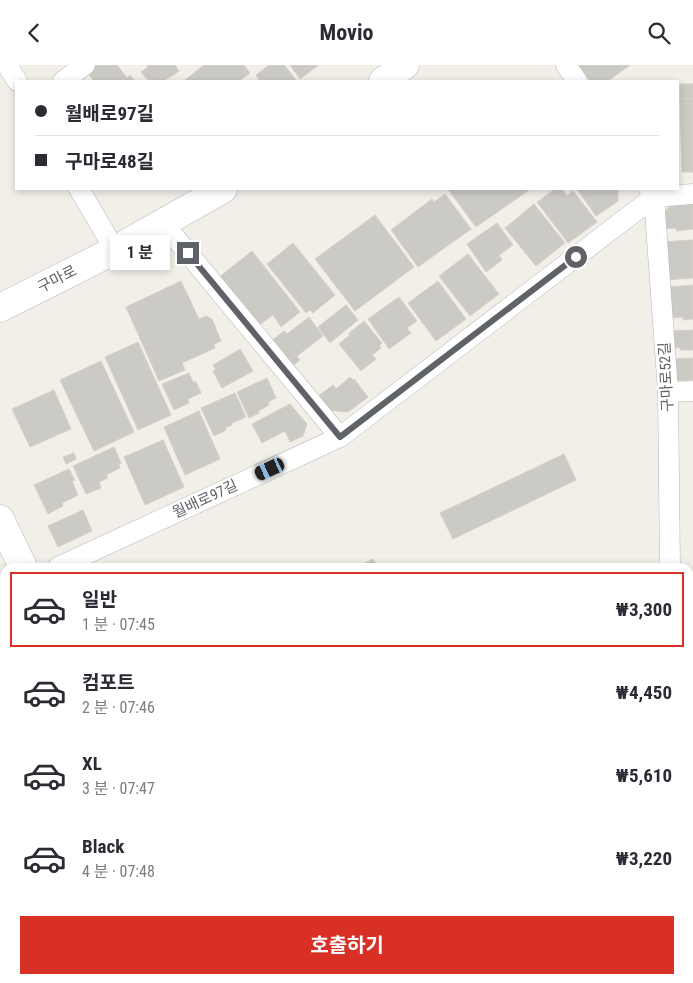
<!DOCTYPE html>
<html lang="ko">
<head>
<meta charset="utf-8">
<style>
  :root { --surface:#fff; --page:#f2f2f3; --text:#2b2b33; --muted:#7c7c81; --line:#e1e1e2; --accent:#d93025 }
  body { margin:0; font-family:"Roboto Condensed","Noto Sans KR",sans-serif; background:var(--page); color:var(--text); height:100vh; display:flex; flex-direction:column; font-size:19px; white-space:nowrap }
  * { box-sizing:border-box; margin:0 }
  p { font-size:16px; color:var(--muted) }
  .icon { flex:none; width:28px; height:28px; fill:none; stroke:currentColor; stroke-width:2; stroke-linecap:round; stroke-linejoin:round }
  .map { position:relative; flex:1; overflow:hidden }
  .side { position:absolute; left:0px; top:498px; width:694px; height:421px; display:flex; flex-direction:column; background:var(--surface); border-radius:15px 15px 0 0; box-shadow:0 2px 8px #0003 }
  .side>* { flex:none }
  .guide { position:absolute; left:15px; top:15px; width:664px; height:110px; border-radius:0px; box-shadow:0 2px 8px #0003; display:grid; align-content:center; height:110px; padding:0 20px; background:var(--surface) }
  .end { position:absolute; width:22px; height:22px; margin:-11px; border:6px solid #5f6368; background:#fff; box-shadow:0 0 0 2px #fff }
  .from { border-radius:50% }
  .bubble { position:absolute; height:35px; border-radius:0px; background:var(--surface); box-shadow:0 2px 8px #0003; font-size:16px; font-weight:700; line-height:35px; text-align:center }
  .car { position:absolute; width:15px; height:30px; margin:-15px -8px; border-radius:6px; box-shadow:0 0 4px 1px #0007; background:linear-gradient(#222 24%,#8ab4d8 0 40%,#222 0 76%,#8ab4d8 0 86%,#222 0) }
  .guide b { display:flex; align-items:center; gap:18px; height:48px; font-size:19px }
  .guide b+b { border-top:1px solid var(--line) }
  .guide i { width:12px; height:12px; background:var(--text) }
  ul { padding:9px 0 0; list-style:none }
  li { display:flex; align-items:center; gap:15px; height:75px; margin:0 10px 8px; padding:0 10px; border:2px solid transparent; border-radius:0px }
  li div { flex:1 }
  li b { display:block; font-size:19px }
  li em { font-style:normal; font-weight:700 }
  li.active { border-color:var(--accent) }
  li>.icon { width:45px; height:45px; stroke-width:1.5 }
  .action { display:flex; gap:10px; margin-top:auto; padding:10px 20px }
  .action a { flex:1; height:58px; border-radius:0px; background:var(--accent); color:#fff; font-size:20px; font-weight:700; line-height:58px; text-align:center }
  header { display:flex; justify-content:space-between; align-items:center; height:65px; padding:0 20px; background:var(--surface); font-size:22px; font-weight:700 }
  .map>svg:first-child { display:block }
  .building { fill:#cccac5; stroke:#d6d1c6 }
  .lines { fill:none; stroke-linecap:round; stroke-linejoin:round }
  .minor-casing { stroke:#b5b8bc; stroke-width:21 }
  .secondary-casing { stroke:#b6babf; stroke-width:29 }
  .minor { stroke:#fff; stroke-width:20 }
  .secondary { stroke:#fff; stroke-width:28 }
  .route { stroke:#5f6368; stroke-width:6 }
  .labels { text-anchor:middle; stroke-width:4; stroke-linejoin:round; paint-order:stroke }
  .street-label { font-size:15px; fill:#5f6368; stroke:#fff }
</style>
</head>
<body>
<header><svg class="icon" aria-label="back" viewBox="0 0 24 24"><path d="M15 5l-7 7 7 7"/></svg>Movio<svg class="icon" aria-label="search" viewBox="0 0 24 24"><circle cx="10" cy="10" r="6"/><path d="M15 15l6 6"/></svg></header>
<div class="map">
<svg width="693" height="918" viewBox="0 0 693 918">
  <rect width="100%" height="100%" fill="#f1efe8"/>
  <g class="building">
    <path d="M95 0H117L127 13 130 10 135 16H94L86 6Z"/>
    <path d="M148 0H175L179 6 172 11H171L163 16H149L141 7 148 2 147 1Z"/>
    <path d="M204 0H244L250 8 239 16H184Z"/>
    <path d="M269 0H284L297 16H260L256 10Z"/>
    <path d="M290 0H319L300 14Z"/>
    <path d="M578 0H630L608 16H590Z"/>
    <rect x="680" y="19" width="13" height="15"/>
    <path d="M680 34H693V107H682Z"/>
    <path d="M448 124H528L529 125 476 162Z"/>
    <path d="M555 124H562L567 131 573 126 597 157 568 178 537 137Z"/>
    <path d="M577 124H618V136L596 151Z"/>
    <path d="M445 129 471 164 418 202 391 165 432 134 434 137Z"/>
    <path d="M693 138V164L676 166V163L662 164 660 152 671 140Z"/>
    <path d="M534 139 565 178 536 201 505 163Z"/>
    <path d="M375 150 414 202 355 246 315 194Z"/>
    <path d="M497 158 513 180 499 190 502 195 486 207 467 179Z"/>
    <path d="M693 175V213L664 215 661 177Z"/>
    <path d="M293 178 335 230 313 248 310 245 306 248 267 199Z"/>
    <path d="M252 186 300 247 281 262 273 250 258 261 217 214Z"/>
    <path d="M468 189 499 229 470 251 439 211Z"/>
    <path d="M181 216 199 254 206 251 212 254 221 276 214 279 215 283 182 298 185 305 159 316 126 242Z"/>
    <path d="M438 216 466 254 436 276 408 238Z"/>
    <path d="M693 220V254L683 255V252L670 253 668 222Z"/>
    <path d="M399 232 417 256 407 263 411 268 389 284 368 254Z"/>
    <path d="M346 240 358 255 330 278 318 262Z"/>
    <path d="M309 252 323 271 297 291 300 295 290 303 270 277 284 266 287 269Z"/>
    <path d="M364 256 382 278 379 281 381 283 372 290 376 294 361 306 339 279 350 270 349 268Z"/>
    <path d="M693 265V285H680V282L672 283V266Z"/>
    <path d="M138 277 171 350 138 365 105 292Z"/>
    <path d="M240 284 253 306 222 323 213 306 216 305 213 300Z"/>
    <path d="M693 293V315L673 316 672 294Z"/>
    <path d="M101 296 134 367 94 386 60 315Z"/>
    <path d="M189 308 193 317H196L201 328 188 334 189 338 174 345 162 319Z"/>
    <path d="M350 312 353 315 354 314 368 332 348 347 327 345 317 332 333 320 336 324Z"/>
    <path d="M267 313 276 333 268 337 269 340 258 346 259 348 249 353 237 327Z"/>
    <path d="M54 325 71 364 30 382 12 344Z"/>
    <path d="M235 328 246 352 232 358V360L225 363 226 365 214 371 201 343Z"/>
    <path d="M290 339 307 359 303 371 290 377 285 366 262 378 252 359Z"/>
    <path d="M199 346 220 394 185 410 164 362Z"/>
    <path d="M163 375 184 422 145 440 124 392Z"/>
    <path d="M114 382 121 398 119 400 120 403 106 410 108 413 99 417 101 423 86 429 73 401Z"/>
    <path d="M74 388 76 394 66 399 63 392Z"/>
    <path d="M564 389 576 415 453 474 440 448Z"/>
    <path d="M69 404 75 415 72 416 78 430 62 438 63 441 48 449 34 420Z"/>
    <path d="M83 445 92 466 58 482 48 461Z"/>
    <path d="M373 494 378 502H356Z"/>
    <path d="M5 652V685L0 687V655Z"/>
  </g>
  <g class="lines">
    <defs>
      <g id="minor">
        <path d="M7 0 17 16"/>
        <path d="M566 0 577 16"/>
        <path d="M63 16 85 0"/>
        <path d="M79 124 115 185"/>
        <path d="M649 124 654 132 668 327 670 502"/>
        <path d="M163 158 340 372"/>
        <path d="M668 327 693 326"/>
        <path d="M58 502 340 372 654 132 693 129"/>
        <path d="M0 529 5 527"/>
        <path d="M689 712H693"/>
        <path d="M160 918 169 914"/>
        <path d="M601 918 603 914"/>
      </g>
      <g id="secondary">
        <path d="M383 16 405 0"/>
        <path d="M0 243 115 185 223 124"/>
        <path d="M0 454 23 502"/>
        <path d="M219 914 221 918"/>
      </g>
    </defs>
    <use href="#minor" class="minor-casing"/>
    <use href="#secondary" class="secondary-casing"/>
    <use href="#minor" class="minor"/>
    <use href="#secondary" class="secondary"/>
  </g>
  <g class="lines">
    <path class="route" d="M188 188 340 372 576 192"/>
  </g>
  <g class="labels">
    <g class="street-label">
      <text transform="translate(57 214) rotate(-27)" y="5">구마로</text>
      <text transform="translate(666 312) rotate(-93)" y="5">구마로52길</text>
      <text transform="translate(205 434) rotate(-25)" y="5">월배로97길</text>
    </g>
  </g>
</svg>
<i class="end from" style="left:576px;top:192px"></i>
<i class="end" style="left:188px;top:188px"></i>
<div class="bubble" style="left:110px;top:170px;width:60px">1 분</div>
<i class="car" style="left:270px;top:404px;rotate:245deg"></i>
<div class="guide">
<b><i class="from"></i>월배로97길</b>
<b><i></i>구마로48길</b>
</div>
<section class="side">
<ul>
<li class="active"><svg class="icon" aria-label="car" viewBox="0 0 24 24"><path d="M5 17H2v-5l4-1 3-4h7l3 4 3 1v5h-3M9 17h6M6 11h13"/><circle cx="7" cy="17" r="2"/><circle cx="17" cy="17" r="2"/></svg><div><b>일반</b><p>1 분 · 07:45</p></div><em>₩3,300</em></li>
<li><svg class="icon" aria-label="car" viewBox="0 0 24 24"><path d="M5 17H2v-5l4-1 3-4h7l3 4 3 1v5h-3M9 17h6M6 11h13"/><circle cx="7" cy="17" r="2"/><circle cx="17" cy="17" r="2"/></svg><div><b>컴포트</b><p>2 분 · 07:46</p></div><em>₩4,450</em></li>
<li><svg class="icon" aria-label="car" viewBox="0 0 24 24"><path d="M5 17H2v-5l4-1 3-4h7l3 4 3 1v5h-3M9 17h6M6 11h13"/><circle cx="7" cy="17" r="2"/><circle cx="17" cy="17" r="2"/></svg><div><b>XL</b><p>3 분 · 07:47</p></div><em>₩5,610</em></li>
<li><svg class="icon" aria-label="car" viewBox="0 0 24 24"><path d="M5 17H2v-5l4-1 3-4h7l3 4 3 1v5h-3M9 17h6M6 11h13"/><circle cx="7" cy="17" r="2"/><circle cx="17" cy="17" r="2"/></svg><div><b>Black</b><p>4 분 · 07:48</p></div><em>₩3,220</em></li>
</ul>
<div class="action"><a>호출하기</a></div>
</section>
</div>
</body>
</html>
